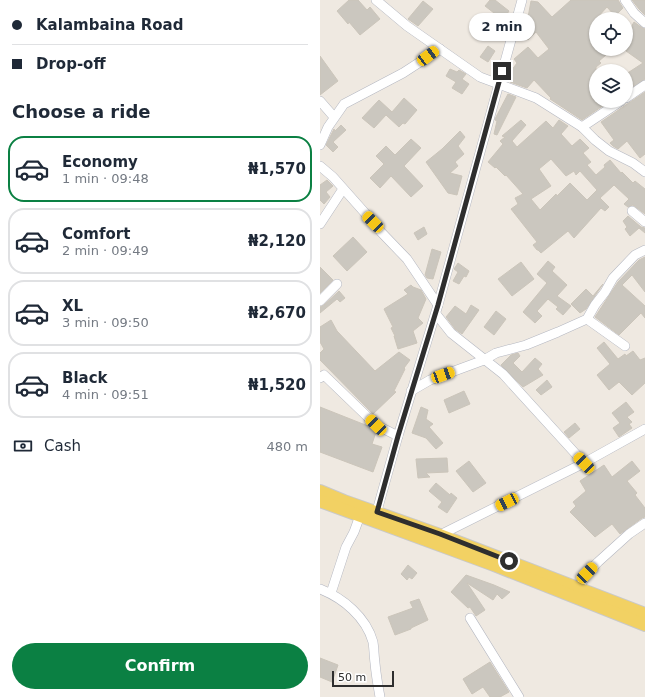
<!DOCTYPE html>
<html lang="en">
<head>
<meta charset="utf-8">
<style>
  :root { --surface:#fff; --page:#f6f6f7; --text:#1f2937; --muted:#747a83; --line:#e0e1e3; --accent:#0b8043 }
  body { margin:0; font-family:"DejaVu Sans",sans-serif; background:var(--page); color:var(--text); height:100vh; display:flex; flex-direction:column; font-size:15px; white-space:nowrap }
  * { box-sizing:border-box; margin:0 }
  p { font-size:13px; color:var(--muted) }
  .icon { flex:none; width:22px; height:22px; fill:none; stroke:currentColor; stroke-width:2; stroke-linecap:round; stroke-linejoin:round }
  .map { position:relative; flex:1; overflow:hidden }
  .sheet { display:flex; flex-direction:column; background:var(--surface); width:320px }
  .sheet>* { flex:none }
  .hud { display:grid; align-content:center; height:88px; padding:0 12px; background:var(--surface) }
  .controls { position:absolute; left:269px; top:12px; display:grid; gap:8px }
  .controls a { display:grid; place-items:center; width:44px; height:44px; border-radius:50%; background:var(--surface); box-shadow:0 1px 3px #0004; font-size:20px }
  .scale { position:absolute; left:12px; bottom:10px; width:62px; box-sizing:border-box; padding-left:4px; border:2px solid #2e2e2e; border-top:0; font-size:11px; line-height:14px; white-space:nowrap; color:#2e2e2e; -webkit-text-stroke:3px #fff; paint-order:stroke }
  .end { position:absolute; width:18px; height:18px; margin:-9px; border:5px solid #2e2e2e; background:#fff; box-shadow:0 0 0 2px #fff }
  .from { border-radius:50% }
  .bubble { position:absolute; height:28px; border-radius:14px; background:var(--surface); box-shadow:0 1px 3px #0004; font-size:13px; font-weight:600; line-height:28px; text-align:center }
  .car { position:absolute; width:12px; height:24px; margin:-12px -6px; border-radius:5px; box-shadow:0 0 3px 1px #0007; background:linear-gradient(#f5c518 24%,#345 0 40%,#f5c518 0 76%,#345 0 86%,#f5c518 0) }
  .hud b { display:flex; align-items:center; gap:14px; height:38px; font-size:15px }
  .hud b+b { border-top:1px solid var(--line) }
  .hud i { width:10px; height:10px; background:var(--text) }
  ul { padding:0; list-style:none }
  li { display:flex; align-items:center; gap:12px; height:66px; margin:0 8px 6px; padding:0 4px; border:2px solid var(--line); border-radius:16px }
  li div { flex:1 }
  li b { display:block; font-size:15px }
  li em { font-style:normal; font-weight:600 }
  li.current { border-color:var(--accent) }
  li>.icon { width:36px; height:36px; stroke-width:1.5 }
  h2 { padding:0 12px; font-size:18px; line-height:48px }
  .pay { display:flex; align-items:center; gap:10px; height:44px; padding:0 12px; font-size:15px }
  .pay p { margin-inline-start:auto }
  .action { display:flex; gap:8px; margin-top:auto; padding:8px 12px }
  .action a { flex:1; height:46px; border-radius:24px; background:var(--accent); color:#fff; font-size:16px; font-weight:600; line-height:46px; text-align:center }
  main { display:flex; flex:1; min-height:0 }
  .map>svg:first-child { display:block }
  .building { fill:#cbc7bf; stroke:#cbc5ba; fill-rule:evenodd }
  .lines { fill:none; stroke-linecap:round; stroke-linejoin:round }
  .minor-casing { stroke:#b4b7c1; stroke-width:10 }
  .major-casing { stroke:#c9c9c9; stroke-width:14 }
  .minor { stroke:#fff; stroke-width:9 }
  .major { stroke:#f2d163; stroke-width:12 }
  .route { stroke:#2e2e2e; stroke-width:5 }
</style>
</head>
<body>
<main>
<section class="sheet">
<div class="hud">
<b><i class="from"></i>Kalambaina Road</b>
<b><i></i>Drop-off</b>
</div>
<h2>Choose a ride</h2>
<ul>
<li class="current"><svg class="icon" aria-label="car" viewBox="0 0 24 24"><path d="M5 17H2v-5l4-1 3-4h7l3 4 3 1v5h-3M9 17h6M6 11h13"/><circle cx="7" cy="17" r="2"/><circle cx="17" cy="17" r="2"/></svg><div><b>Economy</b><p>1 min · 09:48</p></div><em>₦1,570</em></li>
<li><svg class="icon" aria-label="car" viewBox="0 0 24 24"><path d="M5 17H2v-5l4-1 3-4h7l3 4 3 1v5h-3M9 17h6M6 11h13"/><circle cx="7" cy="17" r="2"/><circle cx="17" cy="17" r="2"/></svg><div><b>Comfort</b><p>2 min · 09:49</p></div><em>₦2,120</em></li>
<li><svg class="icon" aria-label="car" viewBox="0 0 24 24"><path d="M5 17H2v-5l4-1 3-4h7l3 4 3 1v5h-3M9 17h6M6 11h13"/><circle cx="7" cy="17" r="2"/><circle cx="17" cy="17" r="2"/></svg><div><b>XL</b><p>3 min · 09:50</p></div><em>₦2,670</em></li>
<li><svg class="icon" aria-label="car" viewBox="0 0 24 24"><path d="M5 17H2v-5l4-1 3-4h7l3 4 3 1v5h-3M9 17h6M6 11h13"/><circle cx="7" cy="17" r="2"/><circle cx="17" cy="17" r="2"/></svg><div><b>Black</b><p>4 min · 09:51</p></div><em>₦1,520</em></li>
</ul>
<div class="pay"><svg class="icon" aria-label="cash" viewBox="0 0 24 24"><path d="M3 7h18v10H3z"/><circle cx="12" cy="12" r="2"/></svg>Cash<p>480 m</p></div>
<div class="action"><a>Confirm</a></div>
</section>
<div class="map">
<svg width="325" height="697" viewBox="0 0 325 697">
  <rect width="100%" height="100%" fill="#efe9e1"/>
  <g class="building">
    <path d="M29 0H38L47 10 50 7 60 19 40 35 29 22 28 24 17 11Z"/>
    <path d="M170 0H175L189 11 183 20 165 6Z"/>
    <path d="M251 0H298L303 8 295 16 287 7 276 19V49H293L279 61 281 63 276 67V101H290L262 120 230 99 231 98 214 80 207 88 190 82 192 78 188 75 197 63 194 59 208 47 218 58 229 49 216 32 208 40 203 35 209 26 207 23 211 1 218 2 232 17Z"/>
    <path d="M312 0H325V15L319 9Z"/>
    <path d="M103 1 113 9 98 26 88 19Z"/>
    <path d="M314 22 321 27 325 29V79L306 91V74L323 63 306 51V36Z"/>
    <path d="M168 46 175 51 168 62 160 57Z"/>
    <path d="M0 56 18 81 0 95Z"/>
    <path d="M130 69 137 72 139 70 146 74 142 79 149 84 142 94 132 88 136 82 126 76Z"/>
    <path d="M325 92V154L320 158 307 141 298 149 293 146 290 143 294 140 281 122Z"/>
    <path d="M188 94 196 97 177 135 174 134 177 121 175 120V119Z"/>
    <path d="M84 98 97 110 85 124 83 123 79 127 66 115 54 128 42 118 59 100 72 112Z"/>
    <path d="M201 120 206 125 192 141 197 147 226 121 233 128 239 120 248 126 241 134 252 146 260 139 269 148 263 153 271 162 267 165 276 175 285 167 284 165 290 160 301 173 302 172 313 183 315 181 325 189V214L313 205 308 207 304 204 309 199 294 185 280 198 289 207 285 211 281 208 254 238 248 231 221 253 218 250H217L213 245 217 242 191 209 198 204 195 198 203 194 186 175 185 176 176 167 175 168 168 162 183 144 180 141 185 137 182 136ZM231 159 246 176 254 171 256 175 260 171 277 190 267 200 250 183 237 196 236 194 220 210 211 199 231 186 219 169Z"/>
    <path d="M21 125 26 130 13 142 18 147 13 152 6 145 14 129 15 131Z"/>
    <path d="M140 131 145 137 138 146 144 154 135 162 138 166 130 173 142 176 137 195 128 193 106 162 122 149Z"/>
    <path d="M91 139 101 148 84 166 103 186 91 197 71 176 60 188 50 178 64 164 56 156 66 146 75 155Z"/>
    <path d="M7 180 13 186 6 192 10 197 4 204 0 200V185Z"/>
    <path d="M308 216 321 227 325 228V233L319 228 310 236 305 229 307 227 303 221Z"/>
    <path d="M104 227 107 234 98 240 94 233Z"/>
    <path d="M33 237 47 252 27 271 13 256Z"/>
    <path d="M112 249 121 252 113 279 107 278 105 275Z"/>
    <path d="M325 257V292L312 275 302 285 325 306V318L321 313 299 335 275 317 298 282 319 260Z"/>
    <path d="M228 261 235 267 232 271 247 285 237 296 251 306 243 315 236 309 238 307 228 299 217 311 222 316 215 323 203 312 227 283 217 274Z"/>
    <path d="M201 262 214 279 192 296 178 279Z"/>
    <path d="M138 263 149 271 146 277 144 276 139 284 133 281 138 272 134 269Z"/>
    <path d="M0 267 13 280 0 293Z"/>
    <path d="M283 284 266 309 260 313 251 304 266 289 273 296Z"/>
    <path d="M91 285 93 287 101 290 106 299 98 318 103 323 93 331 97 343 78 349 74 336H75L71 328 73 327 64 309 88 294 84 290Z"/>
    <path d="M19 291 25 298 20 302 17 299 0 313V307L4 305Z"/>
    <path d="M151 305 159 310 142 334 135 329 126 317 135 306 146 314Z"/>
    <path d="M176 311 186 319 174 335 164 327Z"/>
    <path d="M11 320 17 331 55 371 79 352 90 360 84 368 85 369 74 391 76 392 53 414 0 360V353L4 349 0 342V327Z"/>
    <path d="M284 342 298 359 305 354 306 356 313 351 320 360 325 358V383L312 395 299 382 289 390 277 375 290 364 277 348Z"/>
    <path d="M198 353 200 356 193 363 202 372 215 358 222 364 218 369 223 375 203 387 181 365 191 355Z"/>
    <path d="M227 380 232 387 221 395 216 390Z"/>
    <path d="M144 391 150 404 129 413 124 400Z"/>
    <path d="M306 402 314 412 307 417 312 422 309 424 312 428 299 437 293 428 300 423 292 413Z"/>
    <path d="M0 407 48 426 56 432 52 444 62 447 53 472 0 452Z"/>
    <path d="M101 407 108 410 106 419 113 424 109 427 123 443 116 449 106 438 92 433Z"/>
    <path d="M255 423 260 429 249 438 244 432Z"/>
    <path d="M127 458 128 472 106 473 110 477 98 478 96 459Z"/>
    <path d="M149 461 166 483 153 492 136 471Z"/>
    <path d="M312 461 320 471 307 481 317 493 315 495 325 508V517L322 518 300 534 292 524 275 537 250 512 256 506 253 502 266 491 260 481 284 465 292 477Z"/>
    <path d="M116 483 130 495 131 493 137 498 127 513 118 507 122 502 109 491Z"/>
    <path d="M88 565 97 573 92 579 89 577 87 580 81 574Z"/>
    <path d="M146 575 174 585 190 592 182 599 177 594 173 600 147 583 165 610 156 616 150 607 148 608 131 592Z"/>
    <path d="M99 599 108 620 91 628V629L75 635 68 617 93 608 90 602Z"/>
    <path d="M0 658 18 665 12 682 0 677Z"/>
    <path d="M170 662 189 692 180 697H170L163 687 152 694 143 679Z"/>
  </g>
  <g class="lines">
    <defs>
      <g id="minor">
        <path d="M56 0 87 26 160 77 216 98 262 127 275 140 289 151 313 163 325 172"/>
        <path d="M305 0 314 13 325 23"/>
        <path d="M306 98 325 85"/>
        <path d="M0 101 14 117"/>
        <path d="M262 127 301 101"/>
        <path d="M0 145 8 127 24 104 83 73 120 49"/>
        <path d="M0 166 13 177 53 222 61 232 87 259 118 305"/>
        <path d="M312 211 325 222"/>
        <path d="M0 224 23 189"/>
        <path d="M0 301 17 284"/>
        <path d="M116 314 131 333 183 374 264 463"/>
        <path d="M267 319 305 346"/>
        <path d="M0 378 4 375 56 425 78 436"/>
        <path d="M91 391 110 380 164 360 176 353 206 345 238 332 267 319 275 305 285 292 293 278 315 255 325 250"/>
        <path d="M55 518 78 436 118 305 202 0"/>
        <path d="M120 535 264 463 325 429"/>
        <path d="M259 588 267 573 278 562 309 534 325 523"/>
        <path d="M0 589C23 598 46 617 53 642 54 648 54 656 55 663 56 675 58 686 60 697"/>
        <path d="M11 593 26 547 34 532 42 510"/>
        <path d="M150 618 199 697"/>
      </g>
      <g id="major">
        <path d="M0 491 24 501 120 535 325 614"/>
        <path d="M0 501 174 565 325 625"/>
      </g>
    </defs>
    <use href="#minor" class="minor-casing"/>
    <use href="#major" class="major-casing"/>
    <use href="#minor" class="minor"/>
    <use href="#major" class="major"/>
  </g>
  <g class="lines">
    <path class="route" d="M182 71 118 305 78 436 57 512 120 534 189 561"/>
  </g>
</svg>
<div class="controls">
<a><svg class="icon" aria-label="locate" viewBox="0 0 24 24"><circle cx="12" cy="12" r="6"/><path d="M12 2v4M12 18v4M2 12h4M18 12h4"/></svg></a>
<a><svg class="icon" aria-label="layers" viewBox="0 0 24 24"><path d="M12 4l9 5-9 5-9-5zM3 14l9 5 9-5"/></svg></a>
</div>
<div class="scale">50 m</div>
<i class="end from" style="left:189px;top:561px"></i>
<i class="end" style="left:182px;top:71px"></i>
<div class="bubble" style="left:149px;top:13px;width:66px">2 min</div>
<i class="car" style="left:108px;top:56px;rotate:53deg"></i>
<i class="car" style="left:53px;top:222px;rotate:315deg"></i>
<i class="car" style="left:123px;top:375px;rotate:70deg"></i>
<i class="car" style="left:56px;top:425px;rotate:314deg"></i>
<i class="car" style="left:264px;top:463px;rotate:316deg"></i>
<i class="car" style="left:187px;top:502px;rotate:244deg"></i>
<i class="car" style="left:267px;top:573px;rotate:44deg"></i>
</div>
</main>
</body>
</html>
